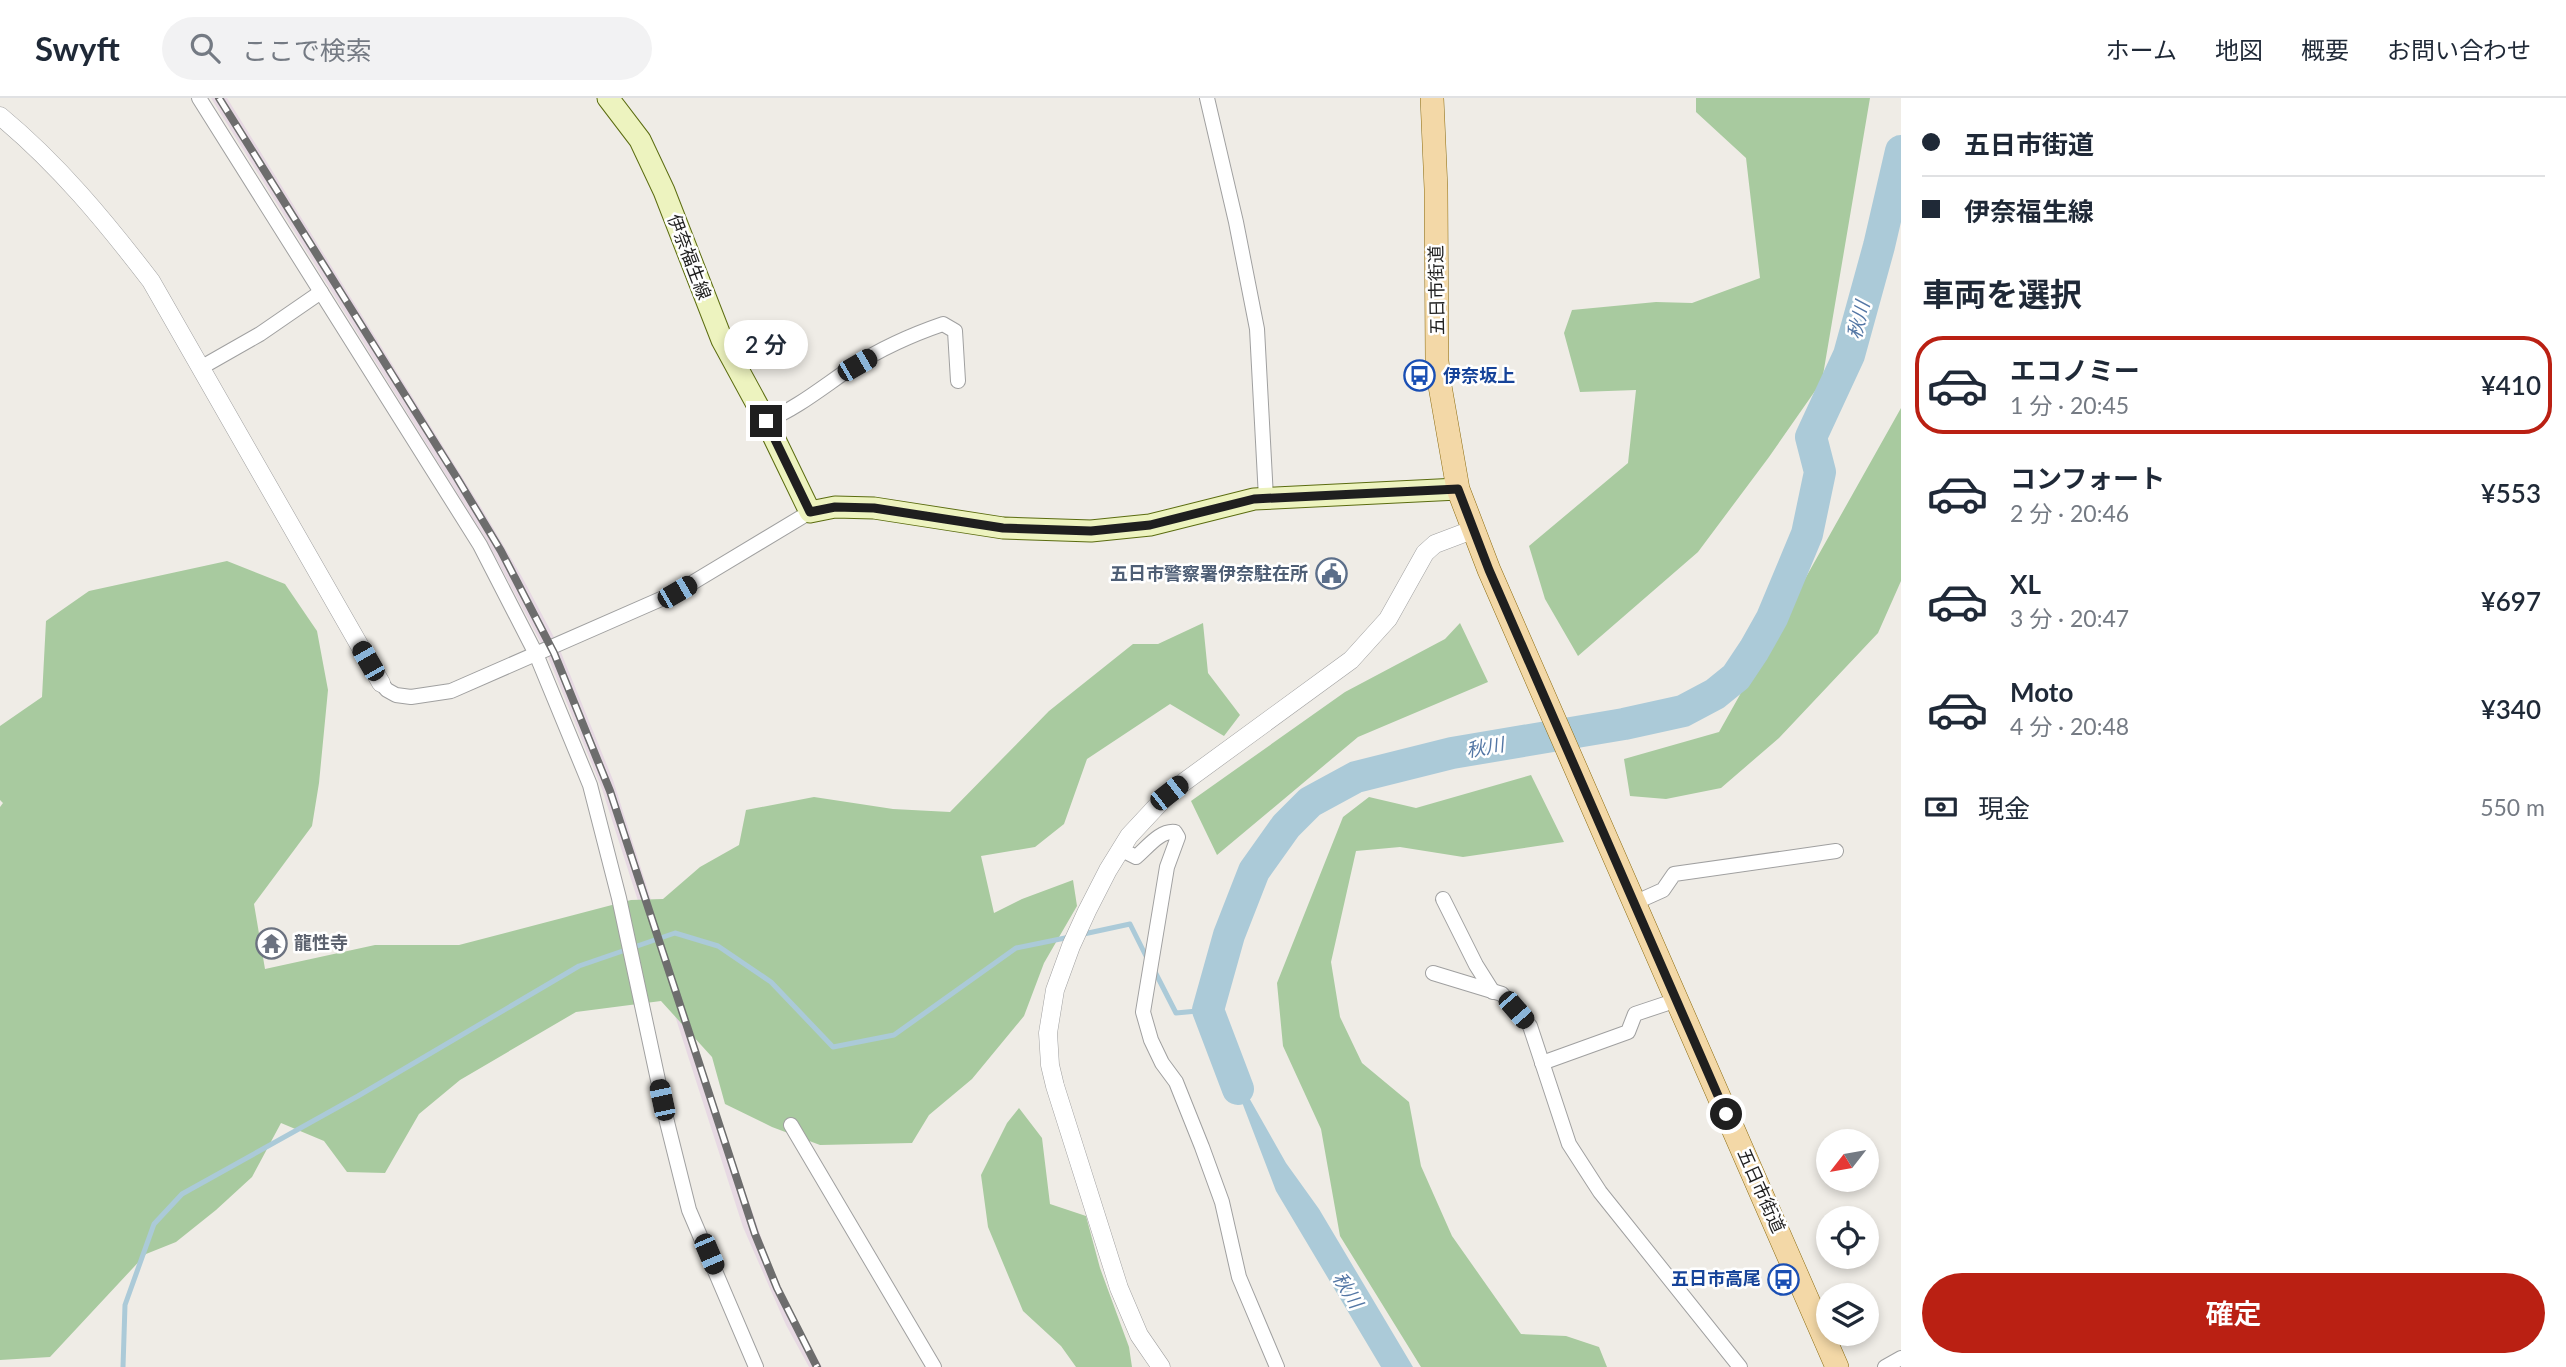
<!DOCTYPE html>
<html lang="ja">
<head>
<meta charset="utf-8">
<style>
  :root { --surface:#fff; --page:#f2f2f3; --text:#1f2937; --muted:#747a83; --line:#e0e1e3; --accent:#ba2013 }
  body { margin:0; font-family:Lato,"Noto Sans JP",sans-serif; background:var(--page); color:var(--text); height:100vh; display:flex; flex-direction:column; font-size:26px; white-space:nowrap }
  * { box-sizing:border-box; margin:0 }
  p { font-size:23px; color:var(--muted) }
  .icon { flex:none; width:38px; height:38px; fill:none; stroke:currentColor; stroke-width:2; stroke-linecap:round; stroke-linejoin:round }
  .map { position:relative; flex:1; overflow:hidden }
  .side { display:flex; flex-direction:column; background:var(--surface); width:665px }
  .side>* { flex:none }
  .top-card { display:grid; align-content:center; height:154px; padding:0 21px; background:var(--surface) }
  .needle { width:46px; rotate:239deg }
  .fabs { position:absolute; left:1816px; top:1031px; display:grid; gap:14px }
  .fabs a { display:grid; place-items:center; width:63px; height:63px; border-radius:50%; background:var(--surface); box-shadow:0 4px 10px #0003; font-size:35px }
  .end { position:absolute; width:32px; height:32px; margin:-16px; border:9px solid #1f1f1f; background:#fff; box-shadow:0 0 0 4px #fff }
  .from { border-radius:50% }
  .bubble { position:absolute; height:49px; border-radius:24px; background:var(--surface); box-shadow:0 4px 10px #0003; font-size:23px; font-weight:600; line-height:49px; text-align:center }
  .car { position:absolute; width:21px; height:42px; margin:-21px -10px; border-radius:9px; box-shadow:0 0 5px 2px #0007; background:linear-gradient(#222 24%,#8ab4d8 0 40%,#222 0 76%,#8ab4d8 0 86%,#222 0) }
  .top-card b { display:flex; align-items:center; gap:24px; height:66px; font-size:26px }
  .top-card b+b { border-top:2px solid var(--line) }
  .top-card i { width:18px; height:18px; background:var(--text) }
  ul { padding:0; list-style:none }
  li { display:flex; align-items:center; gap:21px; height:98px; margin:0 14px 10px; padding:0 7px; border:4px solid transparent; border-radius:28px }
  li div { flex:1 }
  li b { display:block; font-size:26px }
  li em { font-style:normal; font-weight:600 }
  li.current { border-color:var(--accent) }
  li>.icon { width:63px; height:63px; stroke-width:1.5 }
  h2 { padding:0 21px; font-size:32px; line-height:84px }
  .pay { display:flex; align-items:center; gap:18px; height:77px; padding:0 21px; font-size:26px }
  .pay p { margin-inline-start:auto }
  .cta { display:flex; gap:14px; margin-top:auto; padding:14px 21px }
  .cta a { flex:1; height:80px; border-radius:42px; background:var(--accent); color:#fff; font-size:28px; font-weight:600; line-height:80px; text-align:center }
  header { display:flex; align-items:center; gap:42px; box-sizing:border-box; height:98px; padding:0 35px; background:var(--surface); border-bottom:2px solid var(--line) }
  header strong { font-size:33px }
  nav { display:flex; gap:38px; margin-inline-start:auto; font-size:24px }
  .search { width:490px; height:63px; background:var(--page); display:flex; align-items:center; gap:18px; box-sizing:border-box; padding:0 24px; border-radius:38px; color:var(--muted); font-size:26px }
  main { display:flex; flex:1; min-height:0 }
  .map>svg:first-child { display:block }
  .industrial { fill:#e7d9e3 }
  .religious { fill:#cdcdcd }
  .forest { fill:#a8ca9f }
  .water { fill:#abcad8 }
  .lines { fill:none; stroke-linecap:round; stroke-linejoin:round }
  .stream { stroke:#abcad8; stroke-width:5 }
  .river { stroke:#abcad8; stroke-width:32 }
  .minor-casing { stroke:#a0a0a0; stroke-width:16 }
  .tertiary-casing { stroke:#a0a0a0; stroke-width:19 }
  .secondary-casing { stroke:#5b6c10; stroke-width:23 }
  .primary-casing { stroke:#8b6b0f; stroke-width:24 }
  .minor { stroke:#fff; stroke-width:14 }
  .tertiary { stroke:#fff; stroke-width:18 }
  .secondary { stroke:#edf3bf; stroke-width:21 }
  .primary { stroke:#f3d8a7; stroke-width:23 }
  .rail-casing { stroke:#6d6d6d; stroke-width:8 }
  .rail { stroke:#fff; stroke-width:5; stroke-dasharray:16; stroke-linecap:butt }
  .route { stroke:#1f1f1f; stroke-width:9 }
  .labels { text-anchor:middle; stroke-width:5; stroke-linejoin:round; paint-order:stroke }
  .street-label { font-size:18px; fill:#1f1f1f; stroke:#fff }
  .transit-label { font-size:18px; font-weight:bold; fill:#164399; stroke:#fff; text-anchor:start }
  .service-label { font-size:18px; font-weight:bold; fill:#4e5e75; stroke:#fff; text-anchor:end }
  .worship-label { font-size:18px; font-weight:bold; fill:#5b616d; stroke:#fff; text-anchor:start }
  .water-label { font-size:19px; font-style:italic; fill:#5477a5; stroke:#fff }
</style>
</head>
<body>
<header>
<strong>Swyft</strong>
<div class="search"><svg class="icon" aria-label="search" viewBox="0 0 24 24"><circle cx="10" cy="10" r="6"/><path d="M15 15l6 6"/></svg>ここで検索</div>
<nav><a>ホーム</a><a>地図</a><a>概要</a><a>お問い合わせ</a></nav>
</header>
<main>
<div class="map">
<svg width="1901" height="1269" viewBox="0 0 1901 1269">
  <rect width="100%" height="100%" fill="#efece6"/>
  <g class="industrial">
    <path d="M211 0H227L482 411 522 479 555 541 542 547 487 443Z"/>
    <path d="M560 552 613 682 726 1038 769 1162 791 1212 822 1269H809L786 1227 743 1129 602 691 548 559Z"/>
  </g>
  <path class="religious" d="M279 832 282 856 264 858 261 834Z"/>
  <g class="forest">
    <path d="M1696 0H1870L1822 283 1769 359 1698 454 1578 558 1545 501 1529 448 1628 365 1636 292 1580 294 1564 235 1572 212 1656 204 1692 205 1760 180 1746 60 1696 14Z"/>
    <path d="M1901 310V483L1878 535 1779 640 1721 690 1666 701 1630 698 1624 661 1719 634Z"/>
    <path d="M227 463 285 486 317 533 328 592 319 685 312 728 254 806 265 871 375 847H459L631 802 663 801 700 769 739 747 746 712 814 699 893 711 950 714 1049 613 1133 546H1158L1203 525 1208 575 1240 617 1224 638 1170 606 1087 661 1064 726 1035 749 981 758 994 815 1022 801 1073 782 1077 808 1044 865 1024 918 972 981 929 1017 912 1045 820 1047 772 1029 725 1006 712 959 661 903 576 914 460 982 419 1016 385 1075 347 1074 324 1043 281 1025 252 1079 216 1112 176 1144 146 1156 50 1259 0 1262V709L3 705 0 702V628L42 599 46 523 89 493Z"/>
    <path d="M1460 525 1488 584 1358 639 1217 757 1191 703 1345 594 1445 541Z"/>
    <path d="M1531 677 1564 744 1463 759 1400 749 1356 753 1331 864 1340 919 1362 965 1409 1004 1421 1068 1452 1138 1521 1236 1566 1238 1599 1249 1607 1269H1421L1340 1138 1321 1031 1283 948 1277 885 1343 719 1369 699 1416 710Z"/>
    <path d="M1019 1010 1042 1040 1050 1106 1086 1118 1100 1170 1129 1249 1132 1269H1076L1061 1248 1023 1213 988 1129 981 1077 1007 1025Z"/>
  </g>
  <path class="water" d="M1222 952 1286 1065 1319 1111 1413 1269H1381L1276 1093Z"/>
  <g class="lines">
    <g class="stream">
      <path d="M1079 837 1130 826 1148 862"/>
      <path d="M1153 870 1176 915 1208 912"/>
      <path d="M123 1269 125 1207 154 1126 182 1096 358 998 579 868 675 835 718 848 771 884 833 949 894 937 1016 850 1070 839"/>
    </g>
    <path class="river" d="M1238 991 1208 912 1229 837 1254 773 1286 728 1310 704 1356 679 1452 655 1624 626 1683 613 1715 596 1736 579 1754 552 1772 520 1807 436 1820 374 1811 339 1849 257 1879 148 1901 53"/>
    <defs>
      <g id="minor">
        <path d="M199 0 480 447 536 556 590 687 619 800 667 1024 689 1112 756 1269"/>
        <path d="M1207 0 1236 124 1257 231 1266 400"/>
        <path d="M202 269 260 236 321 194"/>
        <path d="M766 323C798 310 825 287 854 268 882 250 911 237 943 226L955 233 958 283"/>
        <path d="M381 585 387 592 396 597 411 599 451 593 677 494 810 414"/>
        <path d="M1120 751 1136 759C1147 750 1160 732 1175 734L1178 739 1167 769 1143 914 1151 942 1162 965 1176 984 1202 1049 1222 1104 1239 1179 1277 1269"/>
        <path d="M1443 801 1476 867 1493 894"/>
        <path d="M1634 805 1663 792 1674 776 1836 753"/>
        <path d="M1433 875 1502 896 1530 928 1569 1046 1600 1094 1740 1269"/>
        <path d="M1542 965 1628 934 1635 916 1677 902"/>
        <path d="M791 1027 934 1269"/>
        <path d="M1885 1269 1901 1260"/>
      </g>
      <g id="tertiary">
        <path d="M0 18C58 66 105 123 151 183L381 585"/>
        <path d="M1161 1269 1139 1237 1119 1190 1055 988 1050 967 1048 935 1055 892 1071 848 1087 813 1108 772 1129 738 1169 695 1351 562 1388 521 1425 455 1435 446 1472 432"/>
      </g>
      <path id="secondary" d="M608 0 640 42 664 93 722 242 766 323 810 414 835 409 874 410 1003 430 1091 433 1150 427 1254 401 1458 391"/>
      <path id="primary" d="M1432 0 1436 91 1437 263 1440 288 1458 391 1489 472 1837 1269"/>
    </defs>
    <use href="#minor" class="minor-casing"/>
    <use href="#tertiary" class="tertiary-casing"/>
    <use href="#secondary" class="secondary-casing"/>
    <use href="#primary" class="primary-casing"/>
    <use href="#minor" class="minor"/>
    <use href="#tertiary" class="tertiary"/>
    <use href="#secondary" class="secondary"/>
    <use href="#primary" class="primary"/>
    <defs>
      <path id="rail" d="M219 0 457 380 501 453 554 555 610 693 755 1136 777 1190 817 1269"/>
    </defs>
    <use href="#rail" class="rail-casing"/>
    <use href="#rail" class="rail"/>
  </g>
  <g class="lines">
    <path class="route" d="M766 323 810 414 835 409 874 410 1003 430 1091 433 1150 427 1254 401 1458 391 1489 472 1726 1016"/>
  </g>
  <defs>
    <symbol id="bus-ring" viewBox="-11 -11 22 22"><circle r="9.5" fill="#fff" stroke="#1a4fb4" stroke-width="1.5"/><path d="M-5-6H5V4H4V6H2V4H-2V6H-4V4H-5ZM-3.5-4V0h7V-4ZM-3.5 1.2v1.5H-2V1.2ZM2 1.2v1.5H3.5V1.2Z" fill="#1a4fb4"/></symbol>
    <symbol id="civic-ring" viewBox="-11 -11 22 22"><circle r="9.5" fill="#fff" stroke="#5c6f8a" stroke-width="1.5"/><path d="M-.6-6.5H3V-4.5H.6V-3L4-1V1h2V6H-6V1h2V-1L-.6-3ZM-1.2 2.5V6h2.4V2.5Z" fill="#5c6f8a"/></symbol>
    <symbol id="temple-ring" viewBox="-11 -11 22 22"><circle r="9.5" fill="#fff" stroke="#6b7280" stroke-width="1.5"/><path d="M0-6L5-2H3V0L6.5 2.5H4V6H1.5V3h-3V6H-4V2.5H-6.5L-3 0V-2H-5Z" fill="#6b7280"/></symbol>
  </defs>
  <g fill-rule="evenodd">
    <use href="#bus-ring" x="1402" y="260" width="35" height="35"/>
    <use href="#civic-ring" x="1314" y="458" width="35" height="35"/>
    <use href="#temple-ring" x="254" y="828" width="35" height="35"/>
    <use href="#bus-ring" x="1766" y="1164" width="35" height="35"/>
  </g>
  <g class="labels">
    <g class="street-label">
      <text transform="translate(689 159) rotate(69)" y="6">伊奈福生線</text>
      <text transform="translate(1437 192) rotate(-91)" y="6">五日市街道</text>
      <text transform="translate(1761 1093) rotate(66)" y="6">五日市街道</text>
    </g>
    <g class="transit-label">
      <text x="1443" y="284">伊奈坂上</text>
      <text x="1761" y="1187" text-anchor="end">五日市高尾</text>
    </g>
    <g class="service-label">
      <text x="1308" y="482">五日市警察署伊奈駐在所</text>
    </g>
    <g class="worship-label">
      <text x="294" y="851">龍性寺</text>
    </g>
    <g class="water-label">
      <text transform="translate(1858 222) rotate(-76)" y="7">秋川</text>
      <text transform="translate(1485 649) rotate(-10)" y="7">秋川</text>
      <text transform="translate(1348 1192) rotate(58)" y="7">秋川</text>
    </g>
  </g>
</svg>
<div class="fabs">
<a><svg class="needle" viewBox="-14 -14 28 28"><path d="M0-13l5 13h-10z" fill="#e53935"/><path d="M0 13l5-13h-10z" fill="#747a83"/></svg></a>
<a><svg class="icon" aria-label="locate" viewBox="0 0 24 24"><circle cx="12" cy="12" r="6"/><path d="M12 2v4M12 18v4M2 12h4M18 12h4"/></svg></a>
<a><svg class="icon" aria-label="layers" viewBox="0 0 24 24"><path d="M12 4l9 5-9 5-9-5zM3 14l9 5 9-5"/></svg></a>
</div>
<i class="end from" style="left:1726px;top:1016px"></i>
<i class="end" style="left:766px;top:323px"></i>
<div class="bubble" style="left:724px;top:222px;width:84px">2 分</div>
<i class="car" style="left:857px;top:267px;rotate:60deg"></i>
<i class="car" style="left:677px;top:494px;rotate:60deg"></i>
<i class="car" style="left:368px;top:563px;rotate:330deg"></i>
<i class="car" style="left:1169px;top:695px;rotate:52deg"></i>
<i class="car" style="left:1516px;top:912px;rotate:139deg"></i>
<i class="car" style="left:662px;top:1002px;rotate:348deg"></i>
<i class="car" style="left:709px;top:1156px;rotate:157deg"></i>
</div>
<section class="side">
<div class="top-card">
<b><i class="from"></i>五日市街道</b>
<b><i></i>伊奈福生線</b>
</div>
<h2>車両を選択</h2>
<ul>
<li class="current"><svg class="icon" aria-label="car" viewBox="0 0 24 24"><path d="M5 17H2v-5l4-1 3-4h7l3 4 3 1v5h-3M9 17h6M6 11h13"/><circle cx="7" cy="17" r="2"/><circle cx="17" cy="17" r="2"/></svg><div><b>エコノミー</b><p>1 分 · 20:45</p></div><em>¥410</em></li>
<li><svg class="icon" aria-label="car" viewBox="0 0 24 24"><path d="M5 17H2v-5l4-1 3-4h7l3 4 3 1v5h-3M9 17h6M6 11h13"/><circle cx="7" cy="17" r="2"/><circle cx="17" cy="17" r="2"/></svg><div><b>コンフォート</b><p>2 分 · 20:46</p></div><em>¥553</em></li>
<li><svg class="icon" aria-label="car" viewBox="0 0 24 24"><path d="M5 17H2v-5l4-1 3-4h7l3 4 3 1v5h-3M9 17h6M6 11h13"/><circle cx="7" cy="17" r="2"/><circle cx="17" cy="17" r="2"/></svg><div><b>XL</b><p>3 分 · 20:47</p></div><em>¥697</em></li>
<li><svg class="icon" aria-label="car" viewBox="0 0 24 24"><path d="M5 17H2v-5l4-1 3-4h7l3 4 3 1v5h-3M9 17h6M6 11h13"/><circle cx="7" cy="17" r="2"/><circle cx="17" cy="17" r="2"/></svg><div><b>Moto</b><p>4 分 · 20:48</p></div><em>¥340</em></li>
</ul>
<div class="pay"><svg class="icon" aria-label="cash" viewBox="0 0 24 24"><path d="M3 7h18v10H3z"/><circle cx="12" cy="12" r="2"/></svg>現金<p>550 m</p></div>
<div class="cta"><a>確定</a></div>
</section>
</main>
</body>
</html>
